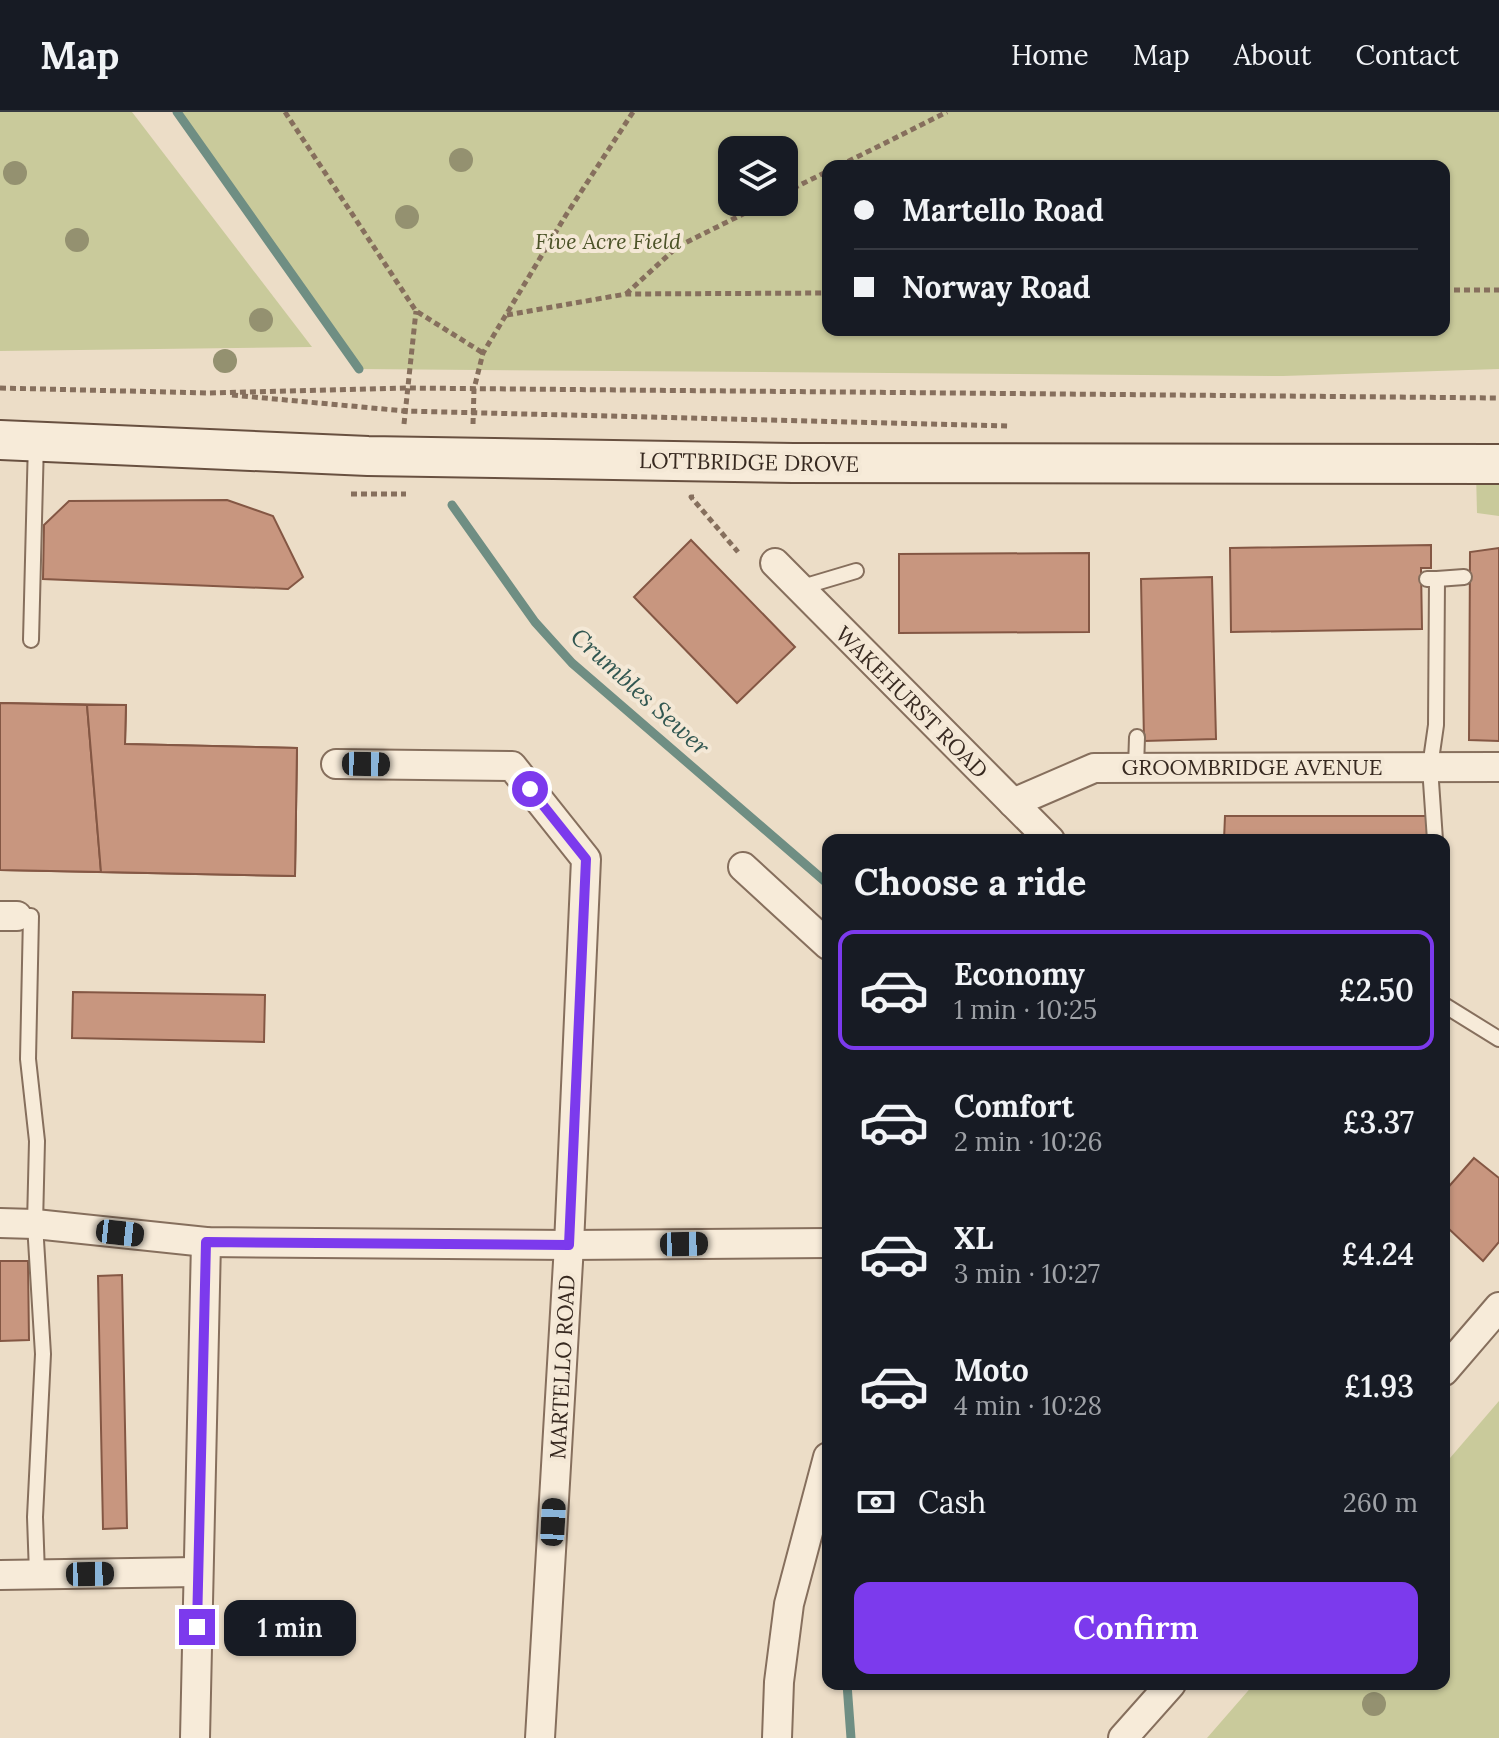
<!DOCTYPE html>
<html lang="en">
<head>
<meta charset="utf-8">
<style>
  :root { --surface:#171b24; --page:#242831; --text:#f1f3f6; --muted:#9ea1a6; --line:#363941; --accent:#7c3aed }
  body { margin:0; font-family:Lora,serif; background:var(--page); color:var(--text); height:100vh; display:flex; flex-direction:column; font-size:30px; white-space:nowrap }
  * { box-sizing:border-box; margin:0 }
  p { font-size:26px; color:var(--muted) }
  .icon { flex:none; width:44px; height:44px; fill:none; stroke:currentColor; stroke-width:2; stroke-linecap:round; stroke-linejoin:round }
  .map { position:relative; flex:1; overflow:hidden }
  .sheet { position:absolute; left:822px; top:722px; width:628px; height:856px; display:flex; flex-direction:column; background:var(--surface); border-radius:16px; box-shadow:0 2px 6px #0004 }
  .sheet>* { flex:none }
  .banner { position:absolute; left:822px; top:48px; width:628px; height:176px; border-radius:16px; box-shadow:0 2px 6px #0004; display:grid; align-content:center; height:176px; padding:0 32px; background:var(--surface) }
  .buttons { position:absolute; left:718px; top:24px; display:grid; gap:16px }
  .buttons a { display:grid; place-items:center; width:80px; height:80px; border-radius:16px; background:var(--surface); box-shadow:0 2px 6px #0004; font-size:40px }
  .end { position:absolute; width:36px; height:36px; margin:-18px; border:10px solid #7c3aed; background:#fff; box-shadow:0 0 0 4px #fff }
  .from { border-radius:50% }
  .bubble { position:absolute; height:56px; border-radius:16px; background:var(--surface); box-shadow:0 2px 6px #0004; font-size:26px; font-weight:600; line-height:56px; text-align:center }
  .car { position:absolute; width:24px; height:48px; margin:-24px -12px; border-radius:10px; box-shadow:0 0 6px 2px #0007; background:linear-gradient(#222 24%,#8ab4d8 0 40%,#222 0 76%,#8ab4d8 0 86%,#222 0) }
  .banner b { display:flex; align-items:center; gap:28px; height:76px; font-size:30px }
  .banner b+b { border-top:2px solid var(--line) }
  .banner i { width:20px; height:20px; background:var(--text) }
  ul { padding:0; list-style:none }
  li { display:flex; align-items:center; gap:24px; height:120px; margin:0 16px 12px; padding:0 16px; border:4px solid transparent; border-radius:16px }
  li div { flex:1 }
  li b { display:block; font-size:30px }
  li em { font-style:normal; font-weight:600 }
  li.on { border-color:var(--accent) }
  li>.icon { width:72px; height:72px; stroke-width:1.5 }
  h2 { padding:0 32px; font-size:36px; line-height:96px }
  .pay { display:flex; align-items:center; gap:20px; height:88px; padding:0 32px; font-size:30px }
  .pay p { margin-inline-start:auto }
  .primary-button { display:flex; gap:16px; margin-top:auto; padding:16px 32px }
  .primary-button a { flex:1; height:92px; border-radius:16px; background:var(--accent); color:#fff; font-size:32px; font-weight:600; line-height:92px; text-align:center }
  header { display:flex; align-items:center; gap:48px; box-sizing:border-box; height:112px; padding:0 40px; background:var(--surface); border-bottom:2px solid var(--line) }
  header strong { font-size:38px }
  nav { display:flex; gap:44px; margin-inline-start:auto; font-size:28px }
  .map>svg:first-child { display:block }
  .green { fill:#c9ca9b; fill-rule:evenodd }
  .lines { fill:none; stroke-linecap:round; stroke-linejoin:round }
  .stream { stroke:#6f8e83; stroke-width:9 }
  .building { fill:#c8967f; stroke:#845744; stroke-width:2 }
  .lane-casing { stroke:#866f5d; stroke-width:18 }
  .street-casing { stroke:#866f5d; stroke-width:32 }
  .secondary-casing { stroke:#685040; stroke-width:42 }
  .path { stroke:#866f5d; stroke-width:5; stroke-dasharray:6 4; stroke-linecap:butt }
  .lane { stroke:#f7ebd9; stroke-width:14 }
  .street { stroke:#f7ebd9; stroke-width:28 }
  .secondary { stroke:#f7ebd9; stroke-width:38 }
  .tree { fill:#949170 }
  .route { stroke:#7c3aed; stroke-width:10 }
  .labels { text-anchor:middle; stroke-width:8; stroke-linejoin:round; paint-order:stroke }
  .park-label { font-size:22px; font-style:italic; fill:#4c5328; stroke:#f4e8d6 }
  .street-label { font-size:22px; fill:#372920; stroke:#f4e8d6 }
  .water-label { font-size:24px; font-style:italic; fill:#305650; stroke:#f4e8d6 }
</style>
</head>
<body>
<header>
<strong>Map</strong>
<nav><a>Home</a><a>Map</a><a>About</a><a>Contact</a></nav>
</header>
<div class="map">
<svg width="1499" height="1626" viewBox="0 0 1499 1626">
  <rect width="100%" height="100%" fill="#ecddc7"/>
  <g class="green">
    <path d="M0 0H132L312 235 0 239Z"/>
    <path d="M177 0H1499V257L1283 264 359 257ZM732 38H784V90H732ZM828 54H1444V218H828Z"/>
    <path d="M1476 361 1499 363V404L1477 401Z"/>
    <path d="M1499 1289V1626H1207L1254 1572H1444V1353Z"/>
  </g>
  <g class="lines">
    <g class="stream">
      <path d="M177 0 359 257"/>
      <path d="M452 393 535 510 572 551 828 772"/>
      <path d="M847 1572 851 1626"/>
    </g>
  </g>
  <g class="building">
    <path d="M227 388 273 404 303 465 288 477 43 467 44 413 69 389Z"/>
    <path d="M691 428 795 535 737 591 634 485Z"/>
    <path d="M1431 433V456H1421L1422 517 1231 520 1230 436Z"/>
    <path d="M1499 436V629L1469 628 1470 440Z"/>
    <path d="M1089 441V520L899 521V442Z"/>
    <path d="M1212 465 1216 627 1144 629 1141 467Z"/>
    <path d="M0 591 126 593 125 632 297 636 295 764 0 758Z"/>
    <path d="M0 591 87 593 101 760 0 758Z"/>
    <path d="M87 593H126L125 632 297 636 295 764 101 760Z"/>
    <path d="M1225 704H1427V728H1224Z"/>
    <path d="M73 880 265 883 264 930 72 926Z"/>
    <path d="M1474 1046 1499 1066V1130L1483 1149 1449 1117 1444 1120V1080Z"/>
    <path d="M0 1149H28L29 1228 0 1229Z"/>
    <path d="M122 1163 127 1416 103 1417 98 1164Z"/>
  </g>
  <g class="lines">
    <defs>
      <g id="lane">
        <path d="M1427 467H1437L1436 613 1430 655 1435 728"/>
        <path d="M1437 467 1464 465"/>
        <path d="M799 476 856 459"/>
        <path d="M31 528 36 329"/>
        <path d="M1136 656 1137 625"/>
        <path d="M17 804H31L28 947 37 1029 35 1112 43 1242 35 1405 37 1462"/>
        <path d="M1444 893 1499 927"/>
      </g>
      <g id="street">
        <path d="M775 451 1050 728"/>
        <path d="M336 652 512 654 586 747 569 1133 540 1626"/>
        <path d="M1013 691 1094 656 1499 655"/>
        <path d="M743 755 828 833"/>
        <path d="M0 804H17"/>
        <path d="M0 1111 35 1112 206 1130 569 1133 828 1131"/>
        <path d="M1444 1259 1499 1195"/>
        <path d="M0 1463 197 1460"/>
        <path d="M195 1626 206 1130"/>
        <path d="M777 1626 779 1570 789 1492 828 1345"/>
        <path d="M1123 1626 1171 1572"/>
      </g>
      <path id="secondary" d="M0 328 368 344 793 351 1499 352"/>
    </defs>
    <use href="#lane" class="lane-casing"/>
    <use href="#street" class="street-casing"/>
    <use href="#secondary" class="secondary-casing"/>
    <g class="path">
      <path d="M285 0 416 199 483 241"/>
      <path d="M839 54 947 0"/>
      <path d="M784 81 828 59"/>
      <path d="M1444 178H1499"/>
      <path d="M626 182 677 135 767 90"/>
      <path d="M507 203 626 182 828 181"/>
      <path d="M0 276 208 281 406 276 1499 286"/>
      <path d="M232 283 405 299 1010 314"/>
      <path d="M404 312 416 199"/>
      <path d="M473 312 474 277 483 241 566 103 633 0"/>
      <path d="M351 382H406"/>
      <path d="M694 385H691L738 440"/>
    </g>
    <use href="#lane" class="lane"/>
    <use href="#street" class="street"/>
    <use href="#secondary" class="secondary"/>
  </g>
  <g class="tree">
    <circle cx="461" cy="48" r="12"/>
    <circle cx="15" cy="61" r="12"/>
    <circle cx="407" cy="105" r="12"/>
    <circle cx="77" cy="128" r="12"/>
    <circle cx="261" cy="208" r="12"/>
    <circle cx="225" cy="249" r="12"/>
    <circle cx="1374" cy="1592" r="12"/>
  </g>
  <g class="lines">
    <path class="route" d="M197 1515 206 1130 569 1133 586 747 530 677"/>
  </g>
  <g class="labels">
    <g class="park-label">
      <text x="608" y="137">Five Acre Field</text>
    </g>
    <g class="street-label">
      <text transform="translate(749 350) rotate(1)" y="8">LOTTBRIDGE DROVE</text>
      <text transform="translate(912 590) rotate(45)" y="8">WAKEHURST ROAD</text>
      <text x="1252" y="663">GROOMBRIDGE AVENUE</text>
      <text transform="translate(562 1255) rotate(-87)" y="8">MARTELLO ROAD</text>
    </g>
    <g class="water-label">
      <text transform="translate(640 580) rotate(42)" y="8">Crumbles Sewer</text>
    </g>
  </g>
</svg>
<div class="buttons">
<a><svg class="icon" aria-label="layers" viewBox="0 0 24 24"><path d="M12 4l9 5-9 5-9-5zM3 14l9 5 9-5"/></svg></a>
</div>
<i class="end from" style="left:530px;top:677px"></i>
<i class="end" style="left:197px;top:1515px"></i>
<div class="bubble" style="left:224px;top:1488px;width:132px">1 min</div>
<i class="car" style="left:366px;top:652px;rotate:91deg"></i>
<i class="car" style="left:120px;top:1121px;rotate:96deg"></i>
<i class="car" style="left:684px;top:1132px;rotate:89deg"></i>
<i class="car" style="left:553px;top:1410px;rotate:3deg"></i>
<i class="car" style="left:90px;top:1462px;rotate:89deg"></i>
<div class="banner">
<b><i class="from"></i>Martello Road</b>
<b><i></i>Norway Road</b>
</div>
<section class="sheet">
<h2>Choose a ride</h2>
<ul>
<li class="on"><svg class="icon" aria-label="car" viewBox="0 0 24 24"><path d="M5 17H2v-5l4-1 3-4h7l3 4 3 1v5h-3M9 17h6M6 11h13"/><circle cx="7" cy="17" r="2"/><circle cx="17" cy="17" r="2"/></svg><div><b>Economy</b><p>1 min · 10:25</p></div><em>£2.50</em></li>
<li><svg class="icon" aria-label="car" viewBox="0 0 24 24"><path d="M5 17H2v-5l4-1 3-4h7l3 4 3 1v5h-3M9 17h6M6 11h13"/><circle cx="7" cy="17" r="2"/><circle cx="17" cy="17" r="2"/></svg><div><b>Comfort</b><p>2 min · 10:26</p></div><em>£3.37</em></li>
<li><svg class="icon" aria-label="car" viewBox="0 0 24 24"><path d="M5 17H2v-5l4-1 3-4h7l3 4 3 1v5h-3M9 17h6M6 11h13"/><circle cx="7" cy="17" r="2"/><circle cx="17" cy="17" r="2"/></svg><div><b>XL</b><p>3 min · 10:27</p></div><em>£4.24</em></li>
<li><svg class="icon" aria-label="car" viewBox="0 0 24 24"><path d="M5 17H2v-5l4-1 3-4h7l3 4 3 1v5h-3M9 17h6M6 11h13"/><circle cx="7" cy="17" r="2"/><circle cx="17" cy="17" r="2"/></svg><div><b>Moto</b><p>4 min · 10:28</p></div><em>£1.93</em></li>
</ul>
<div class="pay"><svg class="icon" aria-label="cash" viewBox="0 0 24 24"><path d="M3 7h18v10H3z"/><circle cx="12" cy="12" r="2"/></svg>Cash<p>260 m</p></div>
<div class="primary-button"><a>Confirm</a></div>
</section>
</div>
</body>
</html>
